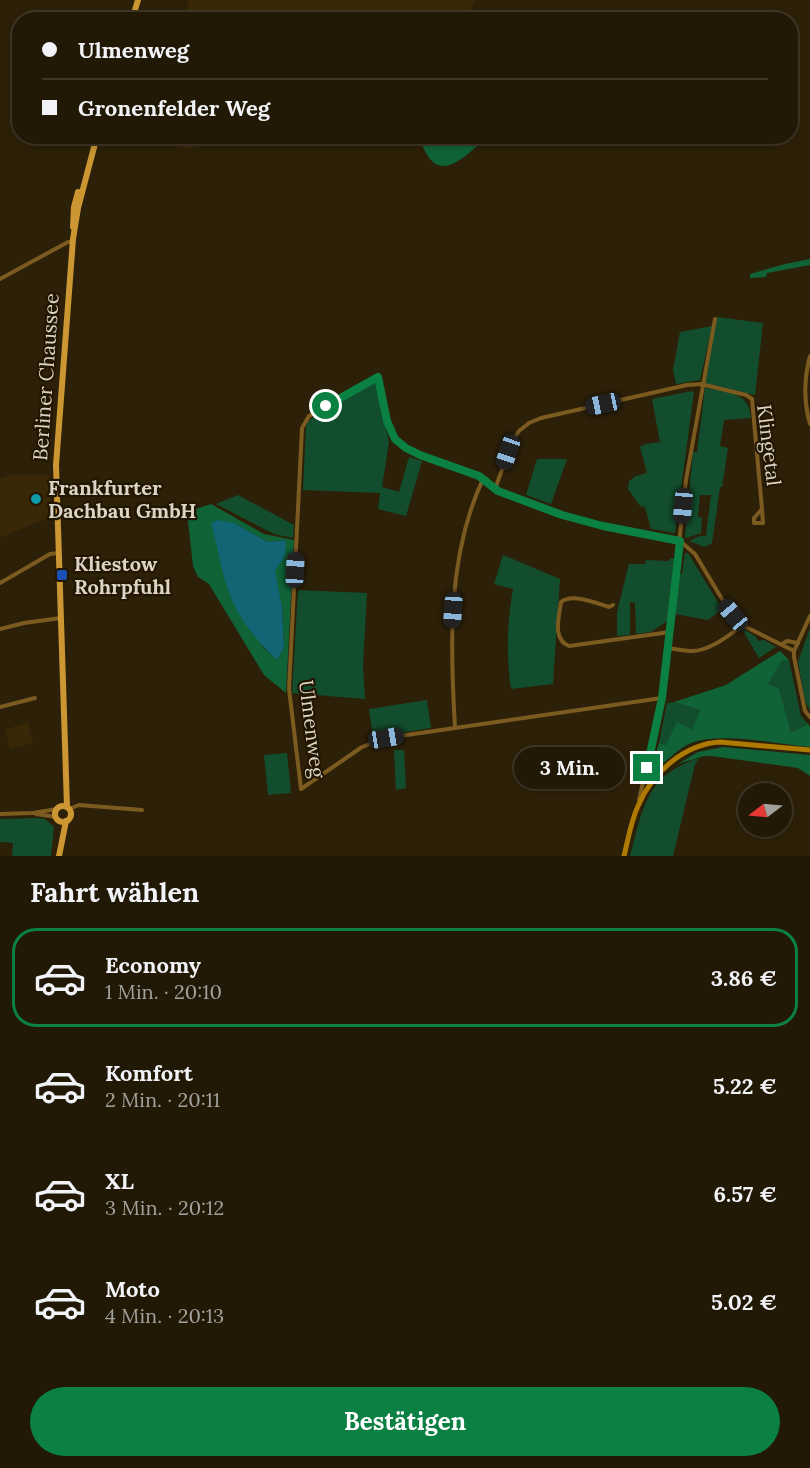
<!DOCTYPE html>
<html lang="de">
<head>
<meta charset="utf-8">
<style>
  :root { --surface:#221806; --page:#2a2110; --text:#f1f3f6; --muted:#a2a09b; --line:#3f3728; --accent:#0b8043 }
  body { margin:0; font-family:Lora,serif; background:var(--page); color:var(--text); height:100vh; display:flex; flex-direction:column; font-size:22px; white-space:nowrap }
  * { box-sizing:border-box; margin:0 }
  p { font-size:20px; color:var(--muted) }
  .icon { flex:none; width:33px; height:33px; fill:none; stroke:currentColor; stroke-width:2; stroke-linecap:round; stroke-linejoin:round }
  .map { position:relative; height:856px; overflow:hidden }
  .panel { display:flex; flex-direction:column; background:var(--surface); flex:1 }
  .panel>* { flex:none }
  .hud { position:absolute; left:12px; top:12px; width:786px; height:132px; border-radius:24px; box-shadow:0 3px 9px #0003,0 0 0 2px var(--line); display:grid; align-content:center; height:132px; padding:0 30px; background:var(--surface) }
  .needle { width:39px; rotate:254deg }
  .tools { position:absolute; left:738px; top:783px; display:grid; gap:12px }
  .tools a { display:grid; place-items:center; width:54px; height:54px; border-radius:50%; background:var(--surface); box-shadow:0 3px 9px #0003,0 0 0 2px var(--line); font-size:30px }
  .end { position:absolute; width:27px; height:27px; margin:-14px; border:8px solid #0b8043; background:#fff; box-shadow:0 0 0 3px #fff }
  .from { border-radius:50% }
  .bubble { position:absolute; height:42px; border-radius:21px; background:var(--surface); box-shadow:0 3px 9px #0003,0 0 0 2px var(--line); font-size:20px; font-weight:700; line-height:42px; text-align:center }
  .car { position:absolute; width:18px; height:36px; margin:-18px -9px; border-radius:8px; box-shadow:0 0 4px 2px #0007; background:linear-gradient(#222 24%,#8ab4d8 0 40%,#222 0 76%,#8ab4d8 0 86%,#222 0) }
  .hud b { display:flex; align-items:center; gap:21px; height:57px; font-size:22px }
  .hud b+b { border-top:2px solid var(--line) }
  .hud i { width:15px; height:15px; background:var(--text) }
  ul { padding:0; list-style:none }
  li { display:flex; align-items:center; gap:18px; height:99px; margin:0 12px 9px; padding:0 18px; border:3px solid transparent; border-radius:24px }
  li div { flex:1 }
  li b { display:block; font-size:22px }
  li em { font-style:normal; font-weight:700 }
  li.selected { border-color:var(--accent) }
  li>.icon { width:54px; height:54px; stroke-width:1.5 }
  h2 { padding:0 30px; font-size:27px; line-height:72px }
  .primary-button { display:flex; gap:12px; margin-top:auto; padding:12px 30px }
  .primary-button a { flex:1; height:69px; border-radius:36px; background:var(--accent); color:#fff; font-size:24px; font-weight:700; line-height:69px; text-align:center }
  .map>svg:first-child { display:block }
  .built { fill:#382808 }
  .green { fill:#124e2d }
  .forest { fill:#0f6337; fill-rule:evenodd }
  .water { fill:#116575 }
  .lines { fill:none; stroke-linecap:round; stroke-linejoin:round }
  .street { stroke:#7c5b21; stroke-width:4 }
  .secondary { stroke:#af7a00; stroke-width:5 }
  .primary { stroke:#cc9633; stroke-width:6 }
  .route { stroke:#0b8043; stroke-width:8 }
  .culture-dot { fill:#0f9aa8; stroke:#231601; stroke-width:2 }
  .transit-dot { fill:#1a4fb4; stroke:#231601; stroke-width:2 }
  .labels { text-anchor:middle; stroke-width:4.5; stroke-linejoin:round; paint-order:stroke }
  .street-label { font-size:20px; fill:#dcd4c6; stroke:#231601 }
  .poi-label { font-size:20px; font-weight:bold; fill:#dcd4c6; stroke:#231601; text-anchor:start }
</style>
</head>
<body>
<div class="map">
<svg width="810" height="856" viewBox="0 0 810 856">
  <rect width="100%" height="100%" fill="#2d2008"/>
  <g class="built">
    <path d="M189 0H474L471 10 452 19 183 20Z"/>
    <path d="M150 137V136L224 137 213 142 188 149 149 140Z"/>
    <path d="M11 475H50V517L0 538V479Z"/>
    <path d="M28 722 33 743 10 749 5 730Z"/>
  </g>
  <g class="green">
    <path d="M717 317 763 323 755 395 705 383Z"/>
    <path d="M712 326 700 380 676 384 673 370 680 332Z"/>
    <path d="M376 381 389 442 382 487 399 492 409 457 422 461 406 516 378 509 380 493 303 490 306 427 308 421Z"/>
    <path d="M705 388C728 393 749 391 751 418L724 420 720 446 728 448 722 487H720L712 543 705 547 689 541 700 536H706L711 495H700L698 517 702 518 701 533 687 538 685 537 693 452H697Z"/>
    <path d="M692 391 694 392 675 533 651 529 645 507 640 506 628 489 629 481 636 476 647 473 640 447 646 444 660 442 652 399Z"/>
    <path d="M537 459H567L551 504 526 495Z"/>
    <path d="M238 495 294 525 293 538 274 534 216 504Z"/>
    <path d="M685 553H688L722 609 708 620 675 614 679 574H682Z"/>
    <path d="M503 555 560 579 553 684 511 689C506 655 507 623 513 589L494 584Z"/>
    <path d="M670 558 676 559 667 621 651 632 636 634 635 603 630 602V635L617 636V612L629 564H645L646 560 669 561Z"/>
    <path d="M298 590 367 593 363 665 365 699 292 693Z"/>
    <path d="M810 628V711L805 701 798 662Z"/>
    <path d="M745 630 755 636 758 641 764 640 776 647 759 658 743 631Z"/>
    <path d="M789 660 801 716 808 724 791 734 779 688 768 684 782 661Z"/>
    <path d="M427 700 431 728 373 737 369 709Z"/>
    <path d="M674 702 700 710 692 731 665 745 659 743 667 703Z"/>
    <path d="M394 750H404L406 788 396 790Z"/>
    <path d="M287 753 291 793 268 795 264 755Z"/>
    <path d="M699 758 695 764 673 856H630C643 808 646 775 699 758Z"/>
    <path d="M38 818 45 819 54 827 51 856H12L13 843 0 842V819Z"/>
  </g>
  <g class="forest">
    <path d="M417 137H487C475 147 448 178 432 161 426 155 422 144 417 137Z"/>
    <path d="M810 259V265L767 273 766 277 750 278V274L785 264Z"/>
    <path d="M211 504 264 534 294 540 286 693 264 675 209 584 198 577 193 566 187 512ZM234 523 268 542 286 540 284 556 274 571 282 607 284 648 277 660 263 647Z"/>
    <path d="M780 651 789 660 782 661 768 684 779 688 791 733 808 724 810 726V747C777 744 718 731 689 744 677 750 669 759 659 767L652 766 659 743 666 745 677 722 692 730 700 710 674 702 726 685Z"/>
    <path d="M723 747 810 755V776L798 768 711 756H704L678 764 698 752Z"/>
  </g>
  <path class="water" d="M217 520 234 523 268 542 286 540 285 556 275 571 282 607 284 648 277 660C259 643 242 623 232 600 222 576 218 548 211 523Z"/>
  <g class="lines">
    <g class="street">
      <path d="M0 279 68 242H73"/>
      <path d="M810 356C804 378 804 403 810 424"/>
      <path d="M495 489 512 442 519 431 529 423 541 418 687 385 701 384 746 395 752 399 762 509 754 518V523H763L762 509"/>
      <path d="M0 583 50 554 59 553"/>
      <path d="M613 605 609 607C595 603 573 593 561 602 559 617 552 639 569 646L670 632"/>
      <path d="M810 616 794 651V657L805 711 810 717"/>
      <path d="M0 629 24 623 61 618"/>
      <path d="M782 644 787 641 798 643"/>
      <path d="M668 648C676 649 684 651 692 651 709 651 729 636 742 625"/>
      <path d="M662 698 386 738 362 747 301 789 289 689 302 428 309 416 378 377 387 421 395 439 406 448 420 455 479 476 498 491 562 515 603 526 680 541 695 554 725 604 742 625 794 651"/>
      <path d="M0 707 35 698"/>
      <path d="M455 727C450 645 447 556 483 479"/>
      <path d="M639 800 662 698 686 480 715 319"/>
      <path d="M69 809 79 805 142 810"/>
      <path d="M0 814 33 813 57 809"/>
      <path d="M36 814 56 817"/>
    </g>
    <path class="secondary" d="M624 856C628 840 631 821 638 806 652 773 684 744 720 742L810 750"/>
    <g class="primary">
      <path d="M132 20 138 0"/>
      <path d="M73 227 74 207 78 192"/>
      <circle cx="63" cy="814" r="8"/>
      <path d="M67 807 56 465 73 239 78 208 97 136"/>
      <path d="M59 856 66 821"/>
    </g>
  </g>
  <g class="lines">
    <path class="route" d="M326 406 378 377 387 421 395 439 406 448 420 455 479 476 498 491 562 515 603 526 680 541 662 698 647 768"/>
  </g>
  <circle class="culture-dot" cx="36" cy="499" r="6"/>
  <rect class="transit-dot" x="56" y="569" width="12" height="12" rx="3"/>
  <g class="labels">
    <g class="street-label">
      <text transform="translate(46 377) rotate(-86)" y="7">Berliner Chaussee</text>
      <text transform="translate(769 445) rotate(83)" y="7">Klingetal</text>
      <text transform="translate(312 729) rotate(83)" y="7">Ulmenweg</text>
    </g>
    <g class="poi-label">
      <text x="48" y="495">Frankfurter<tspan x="48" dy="23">Dachbau GmbH</tspan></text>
      <text x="74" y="571">Kliestow<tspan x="74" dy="23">Rohrpfuhl</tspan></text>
    </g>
  </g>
</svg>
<div class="tools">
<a><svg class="needle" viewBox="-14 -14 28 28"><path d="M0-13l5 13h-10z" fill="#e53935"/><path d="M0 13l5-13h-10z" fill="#a2a09b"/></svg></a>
</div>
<i class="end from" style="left:326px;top:406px"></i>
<i class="end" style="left:647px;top:768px"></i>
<div class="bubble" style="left:514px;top:747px;width:111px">3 Min.</div>
<i class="car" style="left:603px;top:404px;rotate:258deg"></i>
<i class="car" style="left:508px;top:452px;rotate:199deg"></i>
<i class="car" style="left:683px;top:506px;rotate:185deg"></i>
<i class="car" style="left:295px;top:570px;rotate:3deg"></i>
<i class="car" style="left:453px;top:610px;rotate:184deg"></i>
<i class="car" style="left:733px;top:615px;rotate:320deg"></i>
<i class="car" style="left:386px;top:738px;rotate:81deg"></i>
<div class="hud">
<b><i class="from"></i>Ulmenweg</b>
<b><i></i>Gronenfelder Weg</b>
</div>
</div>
<section class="panel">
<h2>Fahrt wählen</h2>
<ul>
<li class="selected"><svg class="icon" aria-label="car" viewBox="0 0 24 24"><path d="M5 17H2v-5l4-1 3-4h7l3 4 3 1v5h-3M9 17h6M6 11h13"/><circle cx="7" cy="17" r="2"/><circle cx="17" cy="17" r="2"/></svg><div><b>Economy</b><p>1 Min. · 20:10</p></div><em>3.86 €</em></li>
<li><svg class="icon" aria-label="car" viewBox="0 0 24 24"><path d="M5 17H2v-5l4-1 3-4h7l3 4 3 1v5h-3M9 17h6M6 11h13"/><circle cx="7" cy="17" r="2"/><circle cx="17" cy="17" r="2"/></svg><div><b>Komfort</b><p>2 Min. · 20:11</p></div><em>5.22 €</em></li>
<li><svg class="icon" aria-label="car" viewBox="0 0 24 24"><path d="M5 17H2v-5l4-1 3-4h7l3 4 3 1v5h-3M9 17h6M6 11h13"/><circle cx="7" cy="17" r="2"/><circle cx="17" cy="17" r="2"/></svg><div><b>XL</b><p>3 Min. · 20:12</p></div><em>6.57 €</em></li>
<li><svg class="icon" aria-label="car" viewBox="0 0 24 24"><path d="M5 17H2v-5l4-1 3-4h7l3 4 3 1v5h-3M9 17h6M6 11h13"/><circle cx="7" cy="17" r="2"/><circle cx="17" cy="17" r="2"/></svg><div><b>Moto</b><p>4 Min. · 20:13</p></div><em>5.02 €</em></li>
</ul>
<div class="primary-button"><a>Bestätigen</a></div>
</section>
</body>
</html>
